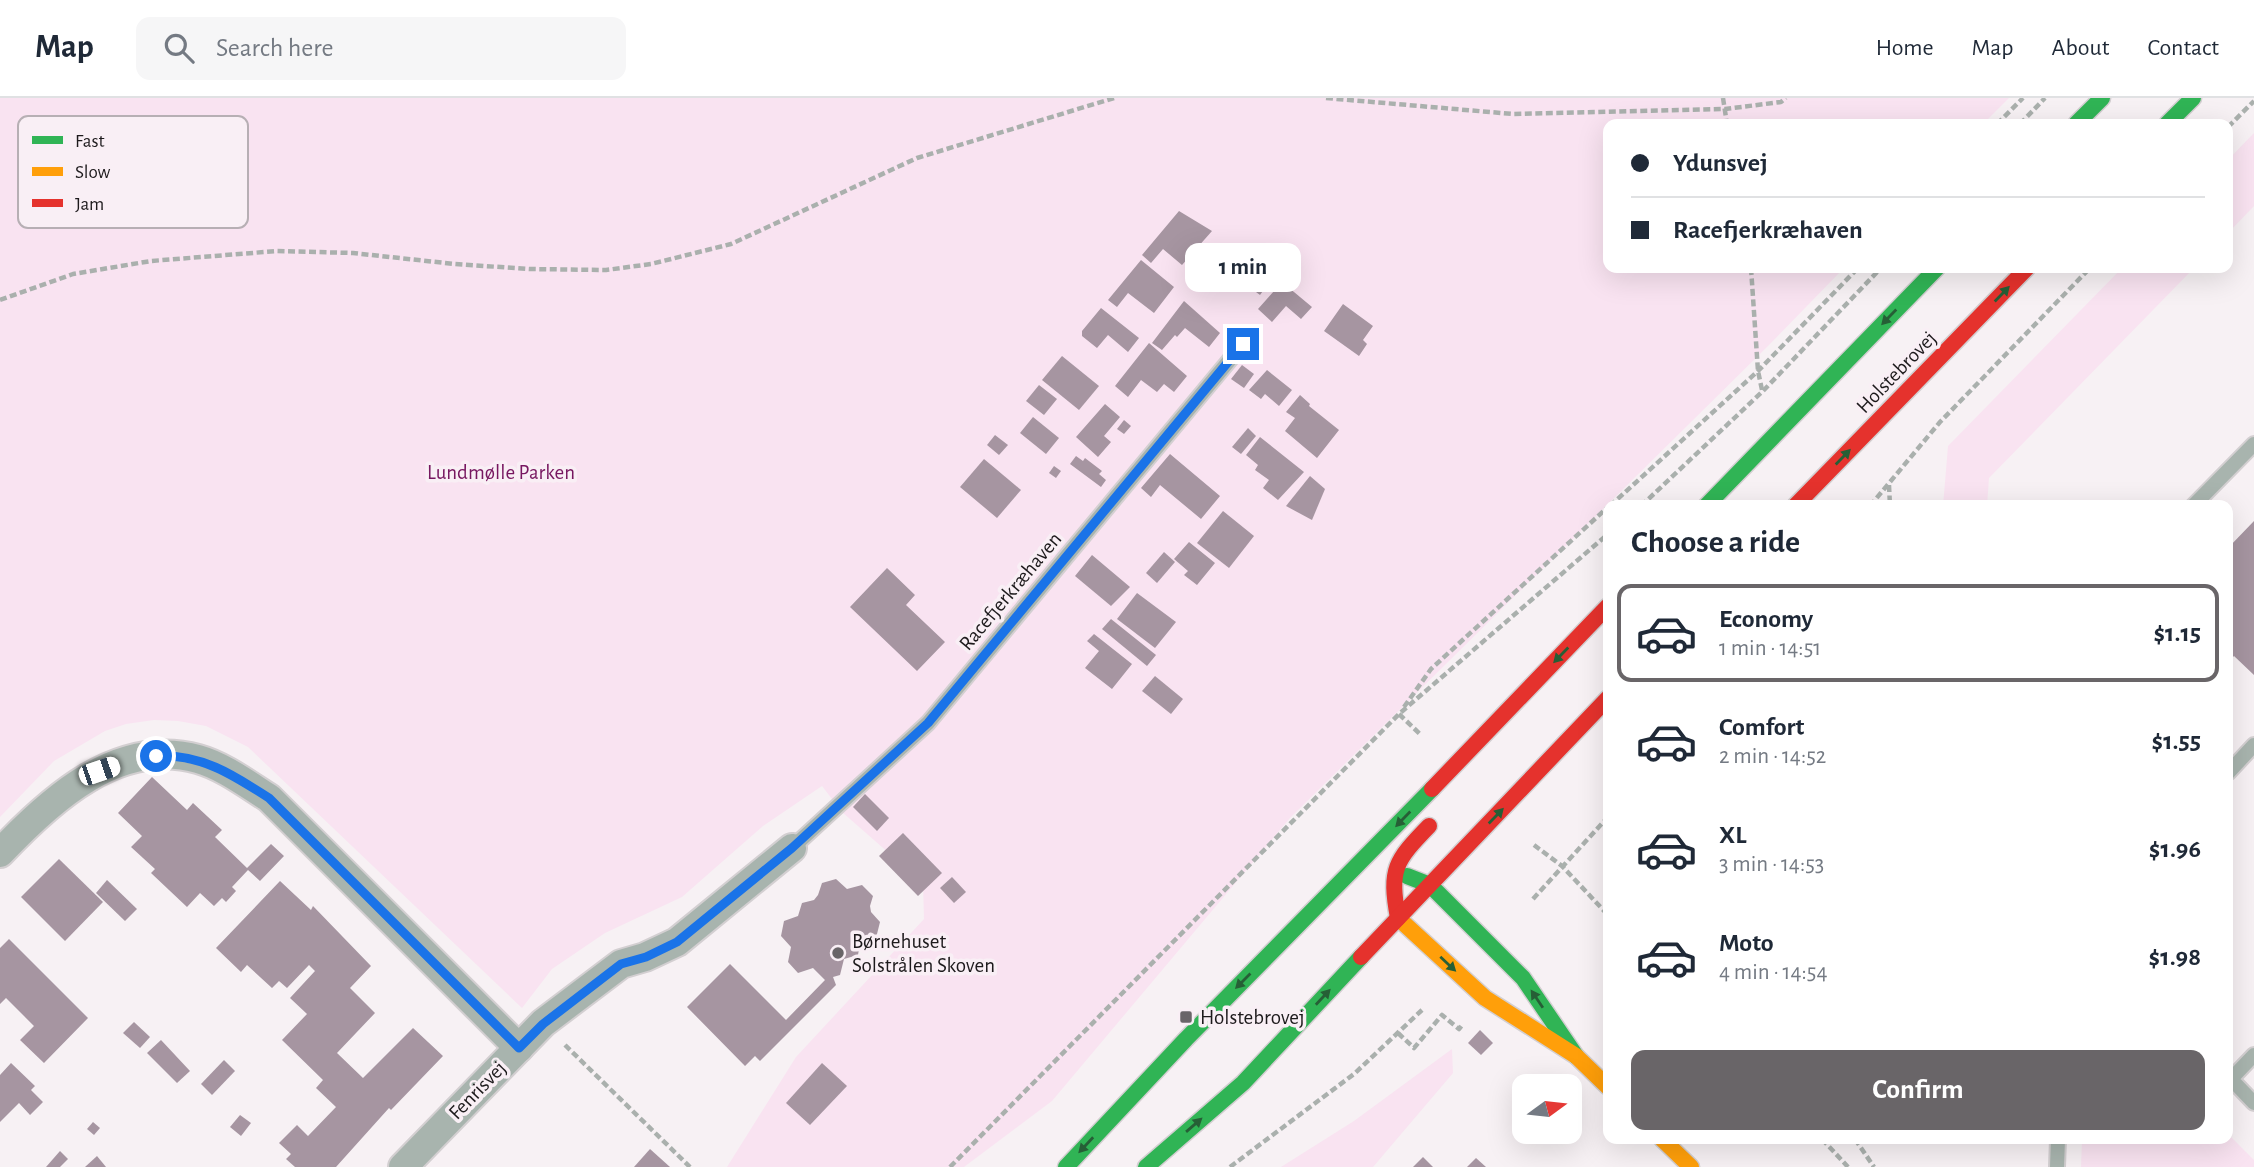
<!DOCTYPE html>
<html lang="en">
<head>
<meta charset="utf-8">
<style>
  :root { --surface:#fff; --page:#f6f6f7; --text:#1f2937; --muted:#747a83; --line:#e0e1e3; --accent:#696568 }
  body { margin:0; font-family:"Alegreya Sans",sans-serif; background:var(--page); color:var(--text); height:100vh; display:flex; flex-direction:column; font-size:26px; white-space:nowrap }
  * { box-sizing:border-box; margin:0 }
  p { font-size:23px; color:var(--muted) }
  .icon { flex:none; width:38px; height:38px; fill:none; stroke:currentColor; stroke-width:2; stroke-linecap:round; stroke-linejoin:round }
  .map { position:relative; flex:1; overflow:hidden }
  .side { position:absolute; left:1603px; top:402px; width:630px; height:644px; display:flex; flex-direction:column; background:var(--surface); border-radius:14px; box-shadow:0 7px 28px #0002 }
  .side>* { flex:none }
  .guide { position:absolute; left:1603px; top:21px; width:630px; height:154px; border-radius:14px; box-shadow:0 7px 28px #0002; display:grid; align-content:center; height:154px; padding:0 28px; background:var(--surface) }
  .needle { width:46px; rotate:75deg }
  .tools { position:absolute; left:1512px; top:976px; display:grid; gap:14px }
  .tools a { display:grid; place-items:center; width:70px; height:70px; border-radius:14px; background:var(--surface); box-shadow:0 7px 28px #0002; font-size:35px }
  .end { position:absolute; width:32px; height:32px; margin:-16px; border:9px solid #1a73e8; background:#fff; box-shadow:0 0 0 4px #fff }
  .from { border-radius:50% }
  .bubble { position:absolute; height:49px; border-radius:14px; background:var(--surface); box-shadow:0 7px 28px #0002; font-size:23px; font-weight:700; line-height:49px; text-align:center }
  .car { position:absolute; width:21px; height:42px; margin:-21px -10px; border-radius:9px; box-shadow:0 0 5px 2px #0007; background:linear-gradient(#fff 24%,#345 0 40%,#fff 0 76%,#345 0 86%,#fff 0) }
  .guide b { display:flex; align-items:center; gap:24px; height:66px; font-size:26px }
  .guide b+b { border-top:2px solid var(--line) }
  .guide i { width:18px; height:18px; background:var(--text) }
  ul { padding:0; list-style:none }
  li { display:flex; align-items:center; gap:21px; height:98px; margin:0 14px 10px; padding:0 14px; border:4px solid transparent; border-radius:14px }
  li div { flex:1 }
  li b { display:block; font-size:26px }
  li em { font-style:normal; font-weight:700 }
  li.selected { border-color:var(--accent) }
  li>.icon { width:63px; height:63px; stroke-width:1.5 }
  h2 { padding:0 28px; font-size:32px; line-height:84px }
  .cta { display:flex; gap:14px; margin-top:auto; padding:14px 28px }
  .cta a { flex:1; height:80px; border-radius:14px; background:var(--accent); color:#fff; font-size:28px; font-weight:700; line-height:80px; text-align:center }
  header { display:flex; align-items:center; gap:42px; box-sizing:border-box; height:98px; padding:0 35px; background:var(--surface); border-bottom:2px solid var(--line) }
  header strong { font-size:33px }
  nav { display:flex; gap:38px; margin-inline-start:auto; font-size:24px }
  .search { width:490px; height:63px; background:var(--page); display:flex; align-items:center; gap:18px; box-sizing:border-box; padding:0 24px; border-radius:14px; color:var(--muted); font-size:26px }
  .map>svg:first-child { display:block }
  .green { fill:#f9e3f1 }
  .building { fill:#a695a1 }
  .lines { fill:none; stroke-linecap:round; stroke-linejoin:round }
  .lane-casing { stroke:#d3cfd1; stroke-width:18 }
  .street-casing { stroke:#d3cfd1; stroke-width:32 }
  .fast-casing { stroke:#d3cfd1; stroke-width:19 }
  .slow-casing { stroke:#d3cfd1; stroke-width:19 }
  .jam-casing { stroke:#d3cfd1; stroke-width:19 }
  .path { stroke:#aab0ad; stroke-width:4.5; stroke-dasharray:7 3.5; stroke-linecap:butt }
  .lane { stroke:#a8b4ae; stroke-width:14 }
  .street { stroke:#a8b4ae; stroke-width:28 }
  .fast { stroke:#30b455; stroke-width:16 }
  .slow { stroke:#ff9f0a; stroke-width:16 }
  .jam { stroke:#e5322d; stroke-width:16 }
  .oneway { fill:#265f36 }
  .route { stroke:#1a73e8; stroke-width:9 }
  .poi-dot { fill:#696568; stroke:#f9eff5; stroke-width:2.5 }
  .labels { text-anchor:middle; stroke-width:7; stroke-linejoin:round; paint-order:stroke }
  .street-label { font-size:21px; fill:#1d1a1c; stroke:#f9eff5 }
  .park-label { font-size:21px; fill:#771760; stroke:#f9eff5 }
  .poi-label { font-size:21px; fill:#1d1a1c; stroke:#f9eff5; text-anchor:start }
  .key { fill:#f9eff5; stroke:#b7afb4; stroke-width:2 }
  .key-label { font-size:19px; fill:#1d1a1c }
</style>
</head>
<body>
<header>
<strong>Map</strong>
<div class="search"><svg class="icon" aria-label="search" viewBox="0 0 24 24"><circle cx="10" cy="10" r="6"/><path d="M15 15l6 6"/></svg>Search here</div>
<nav><a>Home</a><a>Map</a><a>About</a><a>Contact</a></nav>
</header>
<div class="map">
<svg width="2254" height="1069" viewBox="0 0 2254 1069">
  <rect width="100%" height="100%" fill="#f7f1f4"/>
  <g class="green">
    <path d="M0 0H2009L1983 26H1608V170H1844L1768 248 1290 720 1052 1003 964 1069H727L796 959 924 821 923 785 842 714 822 688 763 728 682 799 605 835 552 871 522 910 248 649 206 628 178 623 154 622 126 626 105 633 54 663 0 719Z"/>
    <path d="M2254 35V108L2228 135V62Z"/>
    <path d="M2122 170H2194L1989 380 1987 408H1943L1948 348Z"/>
    <path d="M1452 951 1453 975 1373 1069H1281L1354 1023Z"/>
    <path d="M2228 1036 2254 1062V1069H2081L2082 1041H2228Z"/>
  </g>
  <g class="building">
    <path d="M1179 113 1212 133 1182 167 1163 151 1151 165 1142 157Z"/>
    <path d="M1226 149 1259 173 1242 193 1234 187 1238 182 1215 165Z"/>
    <path d="M1141 162 1174 189 1154 215 1128 195 1117 209 1108 202Z"/>
    <path d="M1270 167 1278 172 1260 197 1252 191Z"/>
    <path d="M1282 184 1312 209 1301 221 1286 208 1272 224 1258 211Z"/>
    <path d="M1184 203 1220 235 1209 249 1185 230 1177 239 1175 237 1162 252 1152 245Z"/>
    <path d="M1343 206 1373 228 1363 242 1367 246 1359 258 1324 233Z"/>
    <path d="M1101 210 1139 240 1128 254 1108 237 1097 250 1082 238V233Z"/>
    <path d="M1149 245 1187 278 1174 294 1164 286 1157 294 1141 282 1128 299 1115 288Z"/>
    <path d="M1062 258 1099 288 1079 312 1042 282Z"/>
    <path d="M1242 267 1254 276 1244 290 1231 281Z"/>
    <path d="M1267 272 1292 292 1279 308 1265 296 1261 301 1249 292Z"/>
    <path d="M1039 287 1057 301 1044 317 1026 303Z"/>
    <path d="M1300 297 1310 306 1309 308 1339 332 1317 360 1285 333 1295 320 1286 314Z"/>
    <path d="M1105 306 1120 319 1104 338 1111 344 1098 359 1076 339Z"/>
    <path d="M1033 319 1059 340 1046 356 1020 335Z"/>
    <path d="M1124 322 1131 328 1124 336 1117 331Z"/>
    <path d="M1248 330 1256 338 1241 356 1232 349Z"/>
    <path d="M995 337 1008 347 999 357 987 347Z"/>
    <path d="M1260 339 1304 374 1278 402 1263 390 1269 382 1255 372 1258 367 1246 357Z"/>
    <path d="M1170 356 1220 398 1201 421 1160 387 1151 399 1141 390Z"/>
    <path d="M1076 358 1083 363 1085 360 1102 373 1099 376 1106 382 1101 389 1070 366Z"/>
    <path d="M984 361 1021 392 997 420 960 389Z"/>
    <path d="M1054 368 1061 373 1056 380 1049 375Z"/>
    <path d="M1310 378 1325 391 1312 422 1286 408Z"/>
    <path d="M1223 413 1254 438 1229 470 1197 445Z"/>
    <path d="M2254 423V577L2234 558 2228 564V450Z"/>
    <path d="M1189 444 1215 465 1197 487 1184 477 1188 473 1174 461Z"/>
    <path d="M1164 454 1175 464 1157 485 1146 475Z"/>
    <path d="M1092 457 1130 489 1111 508 1075 478Z"/>
    <path d="M887 470 915 497 906 507 945 544 917 573 850 509Z"/>
    <path d="M1137 495 1176 524 1155 550 1117 521Z"/>
    <path d="M1111 521 1156 557 1147 568 1102 531Z"/>
    <path d="M1094 536 1132 566 1112 591 1085 570 1099 553 1087 543Z"/>
    <path d="M1155 578 1183 601 1171 616 1142 593Z"/>
    <path d="M152 679 187 712 193 705 222 732 215 739 247 770 271 746 284 758 260 783 248 772 232 789 236 793 226 804 222 800 214 808 200 795 187 809 151 775 155 771 131 749 142 738 118 715Z"/>
    <path d="M865 696 889 720 877 733 853 709Z"/>
    <path d="M903 735 942 775 918 798 879 758Z"/>
    <path d="M59 761 103 804 65 843 21 799Z"/>
    <path d="M952 779 966 794 954 805 940 790Z"/>
    <path d="M836 781 847 791 862 787 873 798 870 808 871 814 880 824 876 840 860 845 858 857 844 861 840 877 833 879 836 887 760 963 755 958 745 968 687 909 730 866 786 922 825 882 813 870 798 875 788 864 791 849 781 838 784 823 798 818 802 805 814 802 818 797 822 785Z"/>
    <path d="M107 782 137 811 125 823 96 795Z"/>
    <path d="M280 783 311 812 313 808 371 868 350 890 375 915 337 955 363 980 413 930 443 958 391 1012 389 1010 336 1069H295L286 1061 291 1056 279 1045 297 1027 308 1038 336 1009 316 990 323 982 282 942 307 916 290 900 315 873 309 867 287 890 279 883 272 890 247 867 241 874 216 850Z"/>
    <path d="M9 841 88 920 44 965 20 942 34 928 6 900 0 906V850Z"/>
    <path d="M134 924 150 939 140 950 123 935Z"/>
    <path d="M1480 932 1493 945 1481 957 1468 945Z"/>
    <path d="M161 942 190 973 177 985 147 955Z"/>
    <path d="M224 962 235 973 212 997 201 986Z"/>
    <path d="M11 965 35 988 31 992 43 1004 30 1017 19 1005 0 1024V977Z"/>
    <path d="M822 965 847 988 810 1027 786 1005Z"/>
    <path d="M240 1017 251 1025 241 1038 230 1029Z"/>
    <path d="M1570 1017 1577 1025 1570 1032Z"/>
    <path d="M93 1024 100 1030 94 1037 87 1031Z"/>
    <path d="M650 1051 670 1069H634Z"/>
    <path d="M60 1053 68 1061 60 1069H46Z"/>
    <path d="M97 1058 106 1069H85Z"/>
    <path d="M1423 1059 1433 1069H1413Z"/>
    <path d="M1476 1060 1486 1069H1467Z"/>
  </g>
  <g class="lines">
    <defs>
      <g id="lane">
        <path d="M2193 408 2254 346"/>
        <path d="M2228 675 2254 647"/>
        <path d="M792 750 928 625 1243 246"/>
        <path d="M2254 957 2231 981 2254 1005"/>
        <path d="M2057 1069 2058 1041"/>
      </g>
      <g id="street">
        <path d="M0 755C50 702 118 639 198 661 223 668 247 686 269 700L519 950"/>
        <path d="M403 1069 543 925 621 866 645 859 677 844 792 750"/>
      </g>
      <g id="fast">
        <path d="M2076 26 2102 0"/>
        <path d="M2167 26 2193 0"/>
        <path d="M1706 408 1937 170"/>
        <path d="M1407 778 1430 787 1523 880 1576 958"/>
        <path d="M1066 1069 1186 941 1432 691"/>
        <path d="M1146 1069 1243 985 1361 859"/>
      </g>
      <g id="slow">
        <path d="M1398 820 1485 900 1576 958 1608 989"/>
        <path d="M1662 1041 1691 1069"/>
      </g>
      <g id="jam">
        <path d="M1795 408 2027 170"/>
        <path d="M1432 691 1608 508"/>
        <path d="M1398 820C1389 771 1395 763 1429 728"/>
        <path d="M1361 859 1608 600"/>
      </g>
    </defs>
    <use href="#lane" class="lane-casing"/>
    <use href="#street" class="street-casing"/>
    <use href="#fast" class="fast-casing"/>
    <use href="#slow" class="slow-casing"/>
    <use href="#jam" class="jam-casing"/>
    <g class="path">
      <path d="M1326 0 1513 16 1725 11 1781 4 1786 0"/>
      <path d="M1723 0 1727 26"/>
      <path d="M1997 26 2023 0"/>
      <path d="M2020 26 2045 0"/>
      <path d="M2228 29 2254 3"/>
      <path d="M1751 170 1758 273 1762 292"/>
      <path d="M0 202 73 176 151 163 277 153 353 155 455 166 529 171 606 172 651 166 731 146 917 60 1114 0"/>
      <path d="M1889 387 1890 408"/>
      <path d="M1610 408 1758 273 1858 170"/>
      <path d="M1641 408 1763 293 1881 170"/>
      <path d="M1870 408 1940 324 2090 170"/>
      <path d="M1404 609 1431 571 1608 409"/>
      <path d="M1399 616 1421 637"/>
      <path d="M1534 747 1562 768 1608 817"/>
      <path d="M1533 801 1608 719"/>
      <path d="M1398 935 1414 950 1442 917 1459 931 1463 926"/>
      <path d="M565 947 690 1069"/>
      <path d="M1822 1041 1848 1069"/>
      <path d="M1855 1041 1874 1069"/>
      <path d="M950 1069 1399 616 1608 436"/>
      <path d="M1230 1069 1354 976 1422 912"/>
    </g>
    <use href="#lane" class="lane"/>
    <use href="#street" class="street"/>
    <use href="#fast" class="fast"/>
    <use href="#slow" class="slow"/>
    <use href="#jam" class="jam"/>
  </g>
  <defs><path id="oneway-solid" d="M-6-.8H1V-3.2L6.5 0L1 3.2V.8H-6Z" transform="scale(1.75)"/></defs>
  <g class="oneway">
    <use href="#oneway-solid" transform="translate(2002 196) rotate(-46)"/>
    <use href="#oneway-solid" transform="translate(1889 219) rotate(134)"/>
    <use href="#oneway-solid" transform="translate(1843 359) rotate(-46)"/>
    <use href="#oneway-solid" transform="translate(1561 557) rotate(134)"/>
    <use href="#oneway-solid" transform="translate(1496 718) rotate(-46)"/>
    <use href="#oneway-solid" transform="translate(1403 721) rotate(134)"/>
    <use href="#oneway-solid" transform="translate(1448 866) rotate(43)"/>
    <use href="#oneway-solid" transform="translate(1243 883) rotate(135)"/>
    <use href="#oneway-solid" transform="translate(1323 899) rotate(-47)"/>
    <use href="#oneway-solid" transform="translate(1537 901) rotate(-124)"/>
    <use href="#oneway-solid" transform="translate(1194 1027) rotate(-41)"/>
    <use href="#oneway-solid" transform="translate(1086 1047) rotate(133)"/>
  </g>
  <g class="lines">
    <path class="route" d="M156 658C201 656 232 676 269 700L519 950 543 926 621 866 646 859 677 844 792 750 928 625 1243 246"/>
  </g>
  <g class="poi-dot">
    <circle cx="838" cy="855" r="7"/>
    <rect x="1179" y="912" width="14" height="14" rx="3.5"/>
  </g>
  <g class="labels">
    <g class="street-label">
      <text transform="translate(1896 274) rotate(-46)" y="7">Holstebrovej</text>
      <text transform="translate(1010 493) rotate(-50)" y="7">Racefjerkræhaven</text>
      <text transform="translate(477 992) rotate(-46)" y="7">Fenrisvej</text>
    </g>
    <g class="park-label">
      <text x="501" y="381">Lundmølle Parken</text>
    </g>
    <g class="poi-label">
      <text x="852" y="850">Børnehuset<tspan x="852" dy="24">Solstrålen Skoven</tspan></text>
      <text x="1200" y="926">Holstebrovej</text>
    </g>
  </g>
  <rect x="18" y="18" width="230" height="112" rx="10" class="key"/>
  <rect x="32" y="38" width="31" height="8" fill="#30b455"/>
  <rect x="32" y="69" width="31" height="9" fill="#ff9f0a"/>
  <rect x="32" y="101" width="31" height="8" fill="#e5322d"/>
  <g class="key-label">
    <text x="75" y="49">Fast</text>
    <text x="75" y="80">Slow</text>
    <text x="75" y="112">Jam</text>
  </g>
</svg>
<div class="tools">
<a><svg class="needle" viewBox="-14 -14 28 28"><path d="M0-13l5 13h-10z" fill="#e53935"/><path d="M0 13l5-13h-10z" fill="#747a83"/></svg></a>
</div>
<i class="end from" style="left:156px;top:658px"></i>
<i class="end" style="left:1243px;top:246px"></i>
<div class="bubble" style="left:1185px;top:145px;width:116px">1 min</div>
<i class="car" style="left:99px;top:673px;rotate:71deg"></i>
<div class="guide">
<b><i class="from"></i>Ydunsvej</b>
<b><i></i>Racefjerkræhaven</b>
</div>
<section class="side">
<h2>Choose a ride</h2>
<ul>
<li class="selected"><svg class="icon" aria-label="car" viewBox="0 0 24 24"><path d="M5 17H2v-5l4-1 3-4h7l3 4 3 1v5h-3M9 17h6M6 11h13"/><circle cx="7" cy="17" r="2"/><circle cx="17" cy="17" r="2"/></svg><div><b>Economy</b><p>1 min · 14:51</p></div><em>$1.15</em></li>
<li><svg class="icon" aria-label="car" viewBox="0 0 24 24"><path d="M5 17H2v-5l4-1 3-4h7l3 4 3 1v5h-3M9 17h6M6 11h13"/><circle cx="7" cy="17" r="2"/><circle cx="17" cy="17" r="2"/></svg><div><b>Comfort</b><p>2 min · 14:52</p></div><em>$1.55</em></li>
<li><svg class="icon" aria-label="car" viewBox="0 0 24 24"><path d="M5 17H2v-5l4-1 3-4h7l3 4 3 1v5h-3M9 17h6M6 11h13"/><circle cx="7" cy="17" r="2"/><circle cx="17" cy="17" r="2"/></svg><div><b>XL</b><p>3 min · 14:53</p></div><em>$1.96</em></li>
<li><svg class="icon" aria-label="car" viewBox="0 0 24 24"><path d="M5 17H2v-5l4-1 3-4h7l3 4 3 1v5h-3M9 17h6M6 11h13"/><circle cx="7" cy="17" r="2"/><circle cx="17" cy="17" r="2"/></svg><div><b>Moto</b><p>4 min · 14:54</p></div><em>$1.98</em></li>
</ul>
<div class="cta"><a>Confirm</a></div>
</section>
</div>
</body>
</html>
